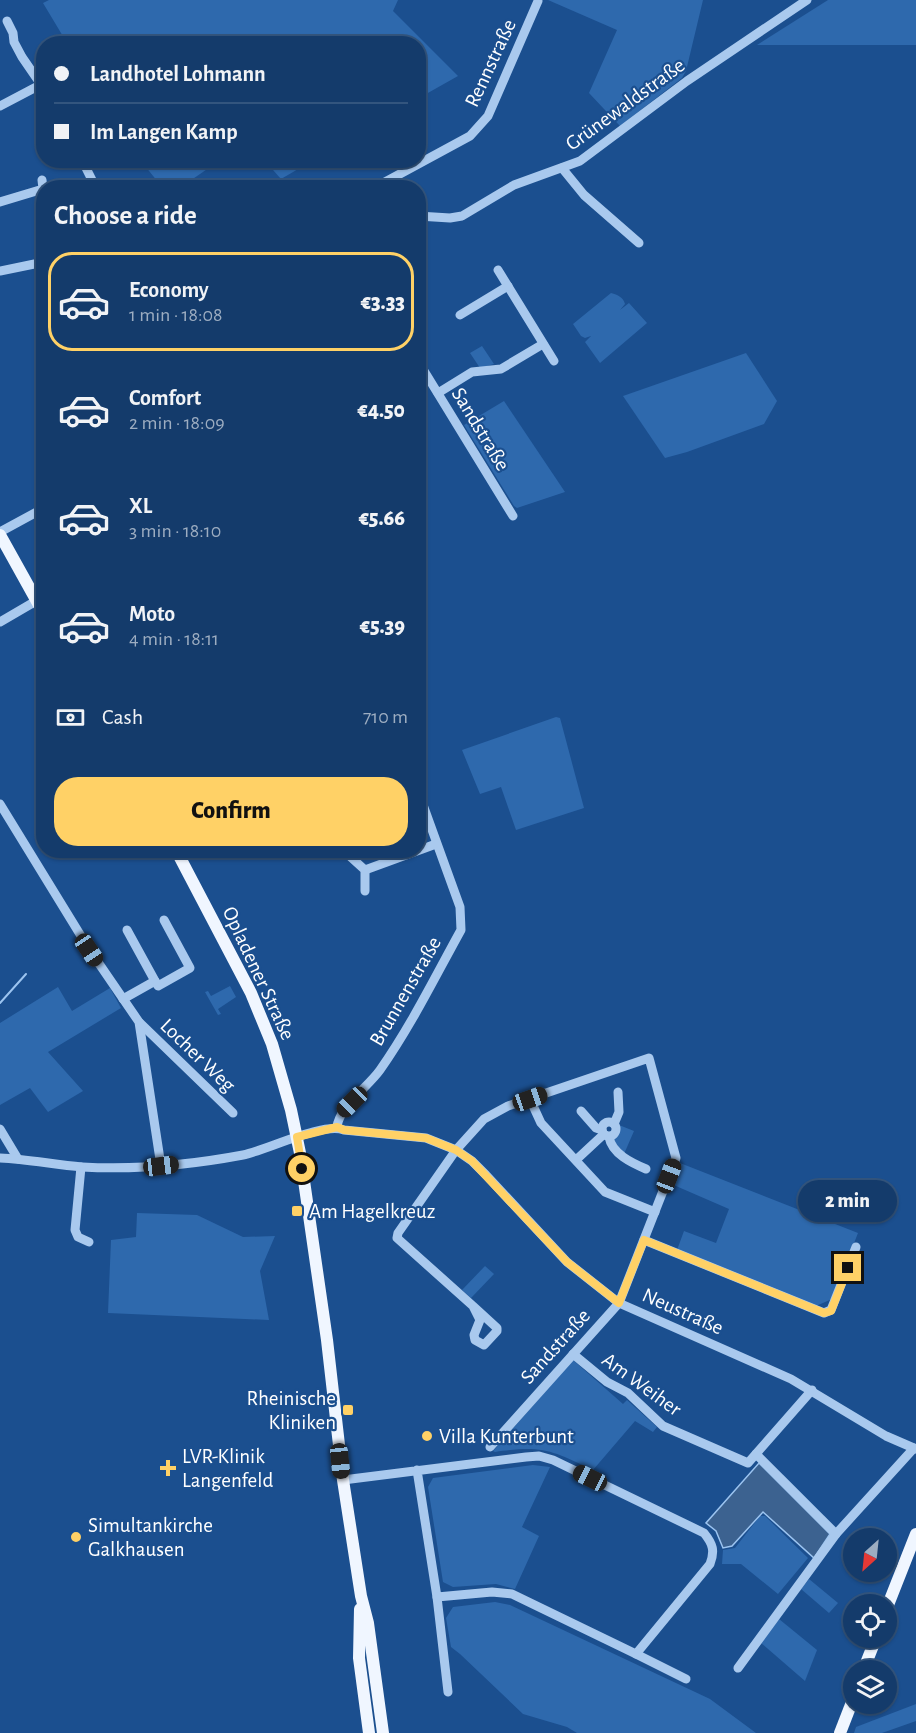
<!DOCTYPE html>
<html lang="en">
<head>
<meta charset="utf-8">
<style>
  :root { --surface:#143b6b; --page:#1d4271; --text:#f1f3f6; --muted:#9dadc1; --line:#33557e; --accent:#ffd166 }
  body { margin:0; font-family:"Alegreya Sans",sans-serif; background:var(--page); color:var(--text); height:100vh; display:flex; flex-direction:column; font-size:22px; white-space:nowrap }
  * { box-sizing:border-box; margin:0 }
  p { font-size:20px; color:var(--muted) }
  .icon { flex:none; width:33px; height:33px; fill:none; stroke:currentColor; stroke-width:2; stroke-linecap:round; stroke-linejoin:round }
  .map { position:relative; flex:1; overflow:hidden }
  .drawer { position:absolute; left:36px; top:180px; width:390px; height:678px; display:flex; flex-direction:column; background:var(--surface); border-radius:24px; box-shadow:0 2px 4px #0004,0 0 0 2px var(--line) }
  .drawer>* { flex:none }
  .top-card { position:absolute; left:36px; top:36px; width:390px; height:132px; border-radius:24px; box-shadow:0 2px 4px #0004,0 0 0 2px var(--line); display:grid; align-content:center; height:132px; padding:0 18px; background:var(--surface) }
  .needle { width:39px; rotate:207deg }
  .buttons { position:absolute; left:843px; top:1528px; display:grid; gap:12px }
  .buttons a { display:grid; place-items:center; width:54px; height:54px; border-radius:50%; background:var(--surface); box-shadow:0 2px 4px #0004,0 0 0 2px var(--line); font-size:30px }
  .end { position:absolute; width:27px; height:27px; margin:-14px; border:8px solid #ffd166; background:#111; box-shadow:0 0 0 3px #111 }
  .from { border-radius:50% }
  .bubble { position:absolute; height:42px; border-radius:21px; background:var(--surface); box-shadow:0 2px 4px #0004,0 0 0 2px var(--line); font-size:20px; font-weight:800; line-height:42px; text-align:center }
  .car { position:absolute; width:18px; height:36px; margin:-18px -9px; border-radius:8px; box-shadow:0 0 4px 2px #0007; background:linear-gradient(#222 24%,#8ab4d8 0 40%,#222 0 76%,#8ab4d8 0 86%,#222 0) }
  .top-card b { display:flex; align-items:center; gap:21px; height:57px; font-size:22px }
  .top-card b+b { border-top:2px solid var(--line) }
  .top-card i { width:15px; height:15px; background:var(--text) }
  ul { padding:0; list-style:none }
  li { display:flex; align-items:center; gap:18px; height:99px; margin:0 12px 9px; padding:0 6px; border:3px solid transparent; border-radius:24px }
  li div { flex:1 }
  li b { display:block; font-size:22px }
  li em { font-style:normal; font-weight:800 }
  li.active { border-color:var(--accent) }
  li>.icon { width:54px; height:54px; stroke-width:1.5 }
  h2 { padding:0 18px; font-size:27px; line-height:72px }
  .pay { display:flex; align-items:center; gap:15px; height:66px; padding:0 18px; font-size:22px }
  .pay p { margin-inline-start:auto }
  .button { display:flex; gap:12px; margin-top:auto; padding:12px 18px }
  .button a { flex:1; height:69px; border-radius:24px; background:var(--accent); color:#111; font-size:24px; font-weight:800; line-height:69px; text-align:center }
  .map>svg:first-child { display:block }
  .green { fill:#2e69ad }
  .water { fill:#3c6290; stroke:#9cc4f0; stroke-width:1.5 }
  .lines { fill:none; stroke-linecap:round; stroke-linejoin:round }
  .stream { stroke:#9cc4f0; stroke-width:2 }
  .minor { stroke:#a9c9ee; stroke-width:9 }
  .major { stroke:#f0f6ff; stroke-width:12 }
  .route { stroke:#ffd166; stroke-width:8 }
  .poi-dot { fill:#ffd166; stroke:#1b4f8f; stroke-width:2 }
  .labels { text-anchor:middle; stroke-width:4.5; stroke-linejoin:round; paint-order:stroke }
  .street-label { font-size:21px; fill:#fff; stroke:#1b4f8f }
  .poi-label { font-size:21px; fill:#fff; stroke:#1b4f8f; text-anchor:start }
</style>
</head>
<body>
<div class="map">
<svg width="916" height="1733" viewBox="0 0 916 1733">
  <rect width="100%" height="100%" fill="#1b4f8f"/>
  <g class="green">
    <path d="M49 0H398L393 11 458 76 419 98 418 44 67 43 43 3Z"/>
    <path d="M548 0H703L686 71 682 78 620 126 589 93 617 30Z"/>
    <path d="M828 0H916V45H757Z"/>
    <path d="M141 161H219L181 187H162Z"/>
    <path d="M265 161H312L281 179Z"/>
    <path d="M611 293C618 295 623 297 625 304L620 310 629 303 647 323 600 363 585 342 591 336 585 338 581 336 573 324Z"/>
    <path d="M482 346 494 364 480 368 470 353Z"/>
    <path d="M746 353 777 401 764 424 687 452 665 458 623 396Z"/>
    <path d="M504 401 565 492 517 508 514 506 464 425Z"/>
    <path d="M556 717 560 718 584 808 516 830 501 787 480 794 462 750Z"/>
    <path d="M230 986 236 997 218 1009 221 1014 218 1015 205 992 208 991 211 996Z"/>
    <path d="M58 987 72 1011 110 988 121 1008 48 1052 83 1091 48 1112 30 1088 0 1105V1023Z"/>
    <path d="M619 1125 634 1131 624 1154 613 1140 619 1133Z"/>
    <path d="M680 1163 858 1233 832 1299 816 1306 677 1250 684 1231 716 1243 729 1209 669 1183 676 1166Z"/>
    <path d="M137 1213 197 1215 243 1237 275 1236 260 1271 269 1320 108 1313 111 1240 136 1237Z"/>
    <path d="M485 1266 494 1274 471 1298 462 1290Z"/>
    <path d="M573 1360 623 1404 627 1400 657 1427 653 1432 635 1421 593 1470C551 1450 542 1445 495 1452L493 1451Z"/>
    <path d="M533 1465 550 1467 522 1527 539 1536 515 1589 496 1584 453 1587 443 1582 428 1487 433 1478Z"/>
    <path d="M760 1516H765L808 1558 778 1594 741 1564H722L723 1550 735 1548Z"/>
    <path d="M809 1579 838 1603 829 1613 801 1589Z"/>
    <path d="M495 1602 510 1605 710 1699 756 1733H577L567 1727 523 1714 460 1654 451 1647 446 1618 453 1607Z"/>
    <path d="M779 1619 817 1650 805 1681 761 1643Z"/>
    <path d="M916 1704V1721L882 1733H854L856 1727Z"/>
  </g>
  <path class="water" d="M759 1463 830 1534 814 1558 763 1512 732 1546 723 1548 716 1531 706 1523Z"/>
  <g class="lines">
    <path class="stream" d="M0 1003 26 974"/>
    <g class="minor">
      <path d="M7 21 13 33 14 42 22 57 44 89"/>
      <path d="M0 106 40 85"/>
      <path d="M82 160 96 188"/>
      <path d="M562 168 584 195 639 243"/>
      <path d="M374 188 470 136 488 116 538 1"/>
      <path d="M0 202 43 189 42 180"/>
      <path d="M418 216 450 218 462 216 514 185 580 161 687 81 807 0"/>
      <path d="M498 270 554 361"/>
      <path d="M0 271 44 262"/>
      <path d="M460 315 508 286"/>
      <path d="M418 361 513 516"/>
      <path d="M438 393 472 372 501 369 543 344"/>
      <path d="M0 532 44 508"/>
      <path d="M0 622 36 601"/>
      <path d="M0 804 89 949 139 1022 161 1166"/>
      <path d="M343 850 365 870V891"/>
      <path d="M180 859 195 850"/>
      <path d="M365 870 436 844"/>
      <path d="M155 981 158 986 190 968 164 920"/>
      <path d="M123 999 155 981 127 930"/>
      <path d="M140 1023 233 1113"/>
      <path d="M530 1099 541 1123 605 1192 655 1212"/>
      <path d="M581 1111 596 1128 602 1130"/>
      <circle cx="609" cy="1129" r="7"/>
      <path d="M614 1124 619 1112 618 1092"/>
      <path d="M337 1127C339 1107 368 1087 380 1070 411 1026 435 977 461 930L460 907 418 791"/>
      <path d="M0 1129 18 1159"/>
      <path d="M609 1137C612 1154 632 1163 646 1169"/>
      <path d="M0 1158C28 1159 55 1165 82 1167 136 1170 190 1165 243 1155 267 1150 323 1122 344 1130L426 1138 456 1150 472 1161 486 1175 567 1262 619 1303 791 1379 886 1436 916 1449"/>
      <path d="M576 1160 604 1134"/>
      <path d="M81 1167 75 1230 78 1237 89 1242"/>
      <path d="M644 1240 824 1313 831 1310 856 1247"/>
      <path d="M473 1306 497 1328V1331L484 1345 475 1340 474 1335 480 1320 473 1306 397 1238 398 1233 456 1150 484 1119 508 1106 649 1058 676 1158 619 1303 490 1447"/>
      <path d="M573 1354 607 1382 628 1393 663 1426 748 1463 812 1390"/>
      <path d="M756 1454 836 1534"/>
      <path d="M343 1480 526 1457 539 1456 553 1460 704 1533C713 1544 715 1551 710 1564L636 1654 512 1594 492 1592 437 1597 417 1470"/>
      <path d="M437 1597 448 1692"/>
      <path d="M636 1654 686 1679"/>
      <path d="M738 1668 836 1534 914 1448"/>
    </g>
    <g class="major">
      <path d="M0 535 44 614"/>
      <path d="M176 850 251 993 272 1044 291 1110 300 1153 327 1340 343 1480 361 1596 368 1623 383 1733"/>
      <path d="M360 1609 359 1658 369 1733"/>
      <path d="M886 1610 916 1534"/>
      <path d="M863 1671 876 1638"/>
      <path d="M840 1733 854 1697"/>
    </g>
  </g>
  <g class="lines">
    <path class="route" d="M302 1169 297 1137 337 1127 344 1130 426 1138 456 1150 472 1161 567 1262 619 1303 644 1240 824 1313 831 1311 848 1268"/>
  </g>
  <g class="poi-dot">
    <rect x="291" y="1205" width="12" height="12" rx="3"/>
    <rect x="342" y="1404" width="12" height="12" rx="3"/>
    <circle cx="427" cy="1436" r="6"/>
    <path d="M165 1459h6v6h6v6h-6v6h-6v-6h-6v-6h6z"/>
    <circle cx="76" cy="1537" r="6"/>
  </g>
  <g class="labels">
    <g class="street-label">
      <text transform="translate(490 63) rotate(-65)" y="7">Rennstraße</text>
      <text transform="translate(625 104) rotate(-36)" y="7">Grünewaldstraße</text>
      <text transform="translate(481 429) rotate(59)" y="7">Sandstraße</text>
      <text transform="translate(259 973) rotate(65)" y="7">Opladener Straße</text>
      <text transform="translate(405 991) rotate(-60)" y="7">Brunnenstraße</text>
      <text transform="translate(198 1055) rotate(44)" y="7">Locher Weg</text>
      <text transform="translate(683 1311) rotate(24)" y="7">Neustraße</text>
      <text transform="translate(555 1346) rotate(-48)" y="7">Sandstraße</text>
      <text transform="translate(642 1384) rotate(36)" y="7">Am Weiher</text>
    </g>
    <g class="poi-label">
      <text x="309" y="1218">Am Hagelkreuz</text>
      <text x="336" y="1405" text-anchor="end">Rheinische<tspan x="336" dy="24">Kliniken</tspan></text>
      <text x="439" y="1443">Villa Kunterbunt</text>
      <text x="182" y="1463">LVR-Klinik<tspan x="182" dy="24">Langenfeld</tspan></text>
      <text x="88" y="1532">Simultankirche<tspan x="88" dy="24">Galkhausen</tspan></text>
    </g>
  </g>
</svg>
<div class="buttons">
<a><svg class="needle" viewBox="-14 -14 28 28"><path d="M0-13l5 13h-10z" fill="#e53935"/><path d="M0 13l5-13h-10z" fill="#9dadc1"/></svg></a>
<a><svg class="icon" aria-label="locate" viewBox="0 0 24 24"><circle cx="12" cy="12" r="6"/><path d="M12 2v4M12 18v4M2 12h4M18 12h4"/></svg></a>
<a><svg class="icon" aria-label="layers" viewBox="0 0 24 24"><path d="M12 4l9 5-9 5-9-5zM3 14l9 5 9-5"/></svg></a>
</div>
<i class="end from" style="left:302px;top:1169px"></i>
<i class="end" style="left:848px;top:1268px"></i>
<div class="bubble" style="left:798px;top:1180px;width:99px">2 min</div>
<i class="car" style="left:89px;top:950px;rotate:146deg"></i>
<i class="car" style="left:530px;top:1099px;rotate:71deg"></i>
<i class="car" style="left:352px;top:1102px;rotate:225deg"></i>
<i class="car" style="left:161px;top:1166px;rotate:83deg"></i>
<i class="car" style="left:669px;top:1176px;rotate:21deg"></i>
<i class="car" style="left:340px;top:1461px;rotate:174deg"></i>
<i class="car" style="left:590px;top:1478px;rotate:296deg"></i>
<div class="top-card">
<b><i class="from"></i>Landhotel Lohmann</b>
<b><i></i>Im Langen Kamp</b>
</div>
<section class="drawer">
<h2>Choose a ride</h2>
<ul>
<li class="active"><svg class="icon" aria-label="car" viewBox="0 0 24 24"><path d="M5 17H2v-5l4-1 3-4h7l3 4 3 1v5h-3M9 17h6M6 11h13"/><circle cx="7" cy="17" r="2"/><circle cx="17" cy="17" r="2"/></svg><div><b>Economy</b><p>1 min · 18:08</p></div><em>€3.33</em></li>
<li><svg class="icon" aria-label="car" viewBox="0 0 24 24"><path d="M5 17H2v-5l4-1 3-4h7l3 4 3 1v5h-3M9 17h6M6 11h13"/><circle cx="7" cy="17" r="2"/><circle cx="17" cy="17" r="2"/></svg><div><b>Comfort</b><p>2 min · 18:09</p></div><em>€4.50</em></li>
<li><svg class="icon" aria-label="car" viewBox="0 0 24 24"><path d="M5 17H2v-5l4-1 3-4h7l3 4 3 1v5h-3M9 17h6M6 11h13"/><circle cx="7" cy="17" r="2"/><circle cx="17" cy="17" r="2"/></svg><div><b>XL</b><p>3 min · 18:10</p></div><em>€5.66</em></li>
<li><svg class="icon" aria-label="car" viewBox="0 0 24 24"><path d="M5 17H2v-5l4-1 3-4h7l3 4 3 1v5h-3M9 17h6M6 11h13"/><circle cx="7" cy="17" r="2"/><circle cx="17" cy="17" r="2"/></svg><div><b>Moto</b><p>4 min · 18:11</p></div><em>€5.39</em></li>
</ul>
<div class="pay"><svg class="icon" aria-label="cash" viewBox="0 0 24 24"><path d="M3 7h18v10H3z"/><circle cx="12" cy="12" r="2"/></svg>Cash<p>710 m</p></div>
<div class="button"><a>Confirm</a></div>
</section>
</div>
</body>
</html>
